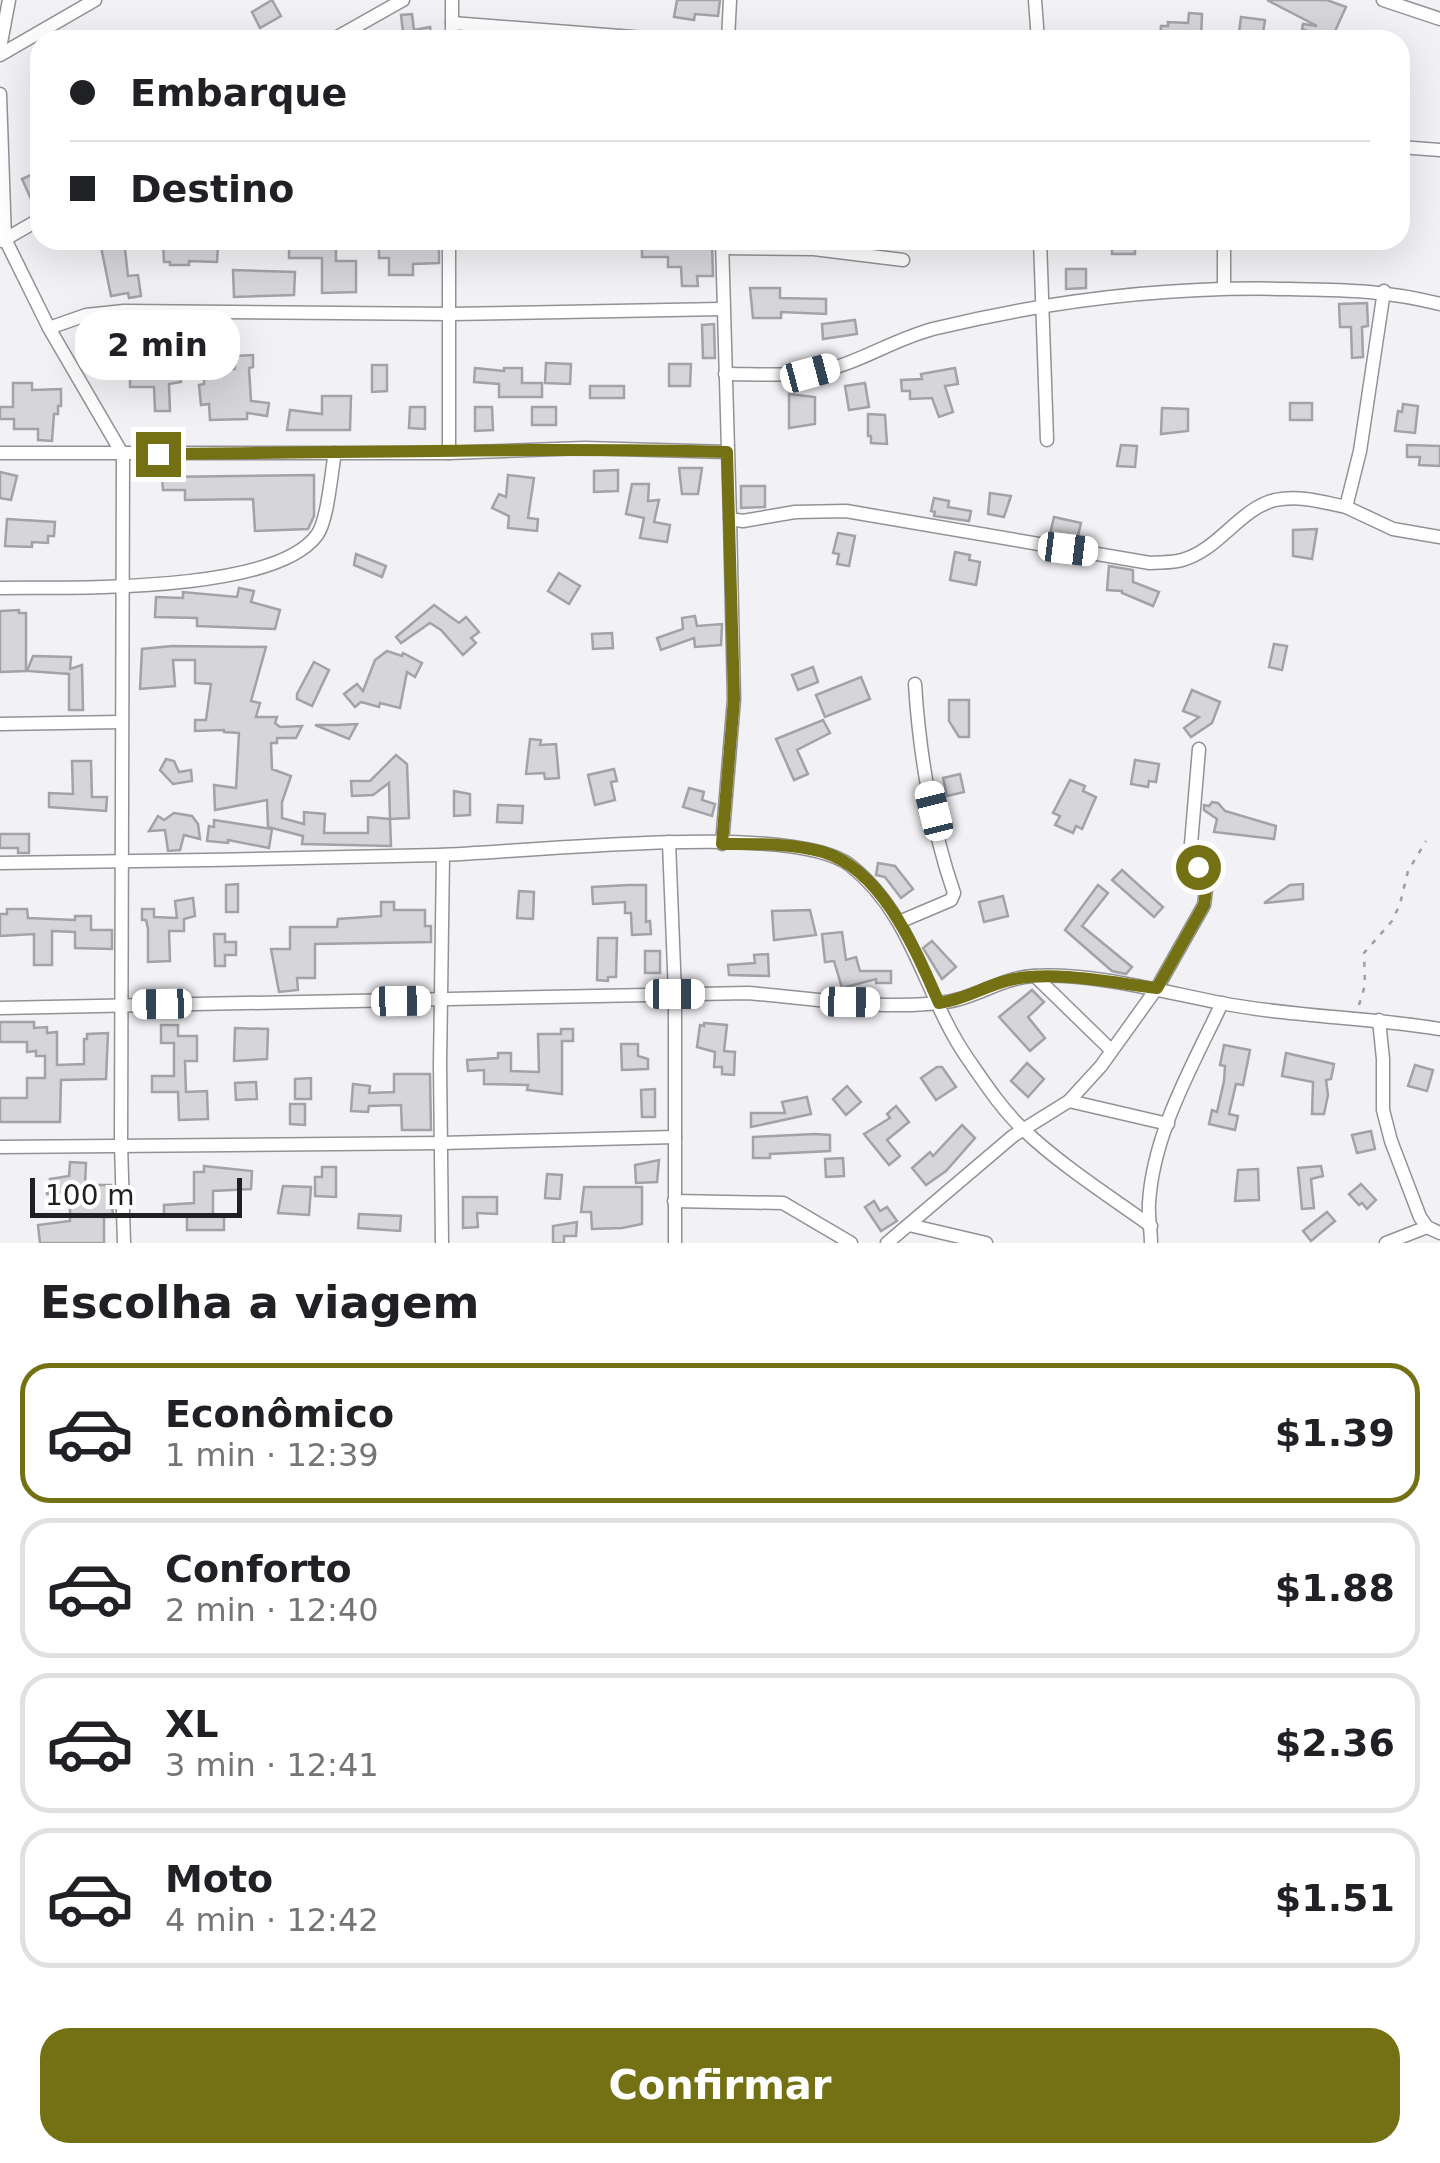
<!DOCTYPE html>
<html lang="pt">
<head>
<meta charset="utf-8">
<style>
  :root { --surface:#fff; --page:#f6f6f6; --text:#202124; --muted:#757577; --line:#e0e0e0; --accent:#737114 }
  body { margin:0; font-family:"DejaVu Sans",sans-serif; background:var(--page); color:var(--text); height:100vh; display:flex; flex-direction:column; font-size:38px; white-space:nowrap }
  * { box-sizing:border-box; margin:0 }
  p { font-size:32px; color:var(--muted) }
  .icon { flex:none; width:55px; height:55px; fill:none; stroke:currentColor; stroke-width:2; stroke-linecap:round; stroke-linejoin:round }
  .map { position:relative; height:1243px; overflow:hidden }
  .panel { display:flex; flex-direction:column; background:var(--surface); flex:1 }
  .panel>* { flex:none }
  .top-card { position:absolute; left:30px; top:30px; width:1380px; height:220px; border-radius:30px; box-shadow:0 10px 40px #0002; display:grid; align-content:center; height:220px; padding:0 40px; background:var(--surface) }
  .scale { position:absolute; left:30px; bottom:25px; width:212px; box-sizing:border-box; padding-left:10px; border:5px solid #202021; border-top:0; font-size:28px; line-height:35px; white-space:nowrap; color:#202021; -webkit-text-stroke:8px #fff; paint-order:stroke }
  .end { position:absolute; width:45px; height:45px; margin:-22px; border:12px solid #737114; background:#fff; box-shadow:0 0 0 5px #fff }
  .from { border-radius:50% }
  .bubble { position:absolute; height:70px; border-radius:30px; background:var(--surface); box-shadow:0 10px 40px #0002; font-size:32px; font-weight:700; line-height:70px; text-align:center }
  .car { position:absolute; width:30px; height:60px; margin:-30px -15px; border-radius:12px; box-shadow:0 0 8px 2px #0007; background:linear-gradient(#fff 24%,#345 0 40%,#fff 0 76%,#345 0 86%,#fff 0) }
  .top-card b { display:flex; align-items:center; gap:35px; height:95px; font-size:38px }
  .top-card b+b { border-top:2px solid var(--line) }
  .top-card i { width:25px; height:25px; background:var(--text) }
  ul { padding:0; list-style:none }
  li { display:flex; align-items:center; gap:30px; height:140px; margin:0 20px 15px; padding:0 20px; border:5px solid var(--line); border-radius:30px }
  li div { flex:1 }
  li b { display:block; font-size:38px }
  li em { font-style:normal; font-weight:700 }
  li.active { border-color:var(--accent) }
  li>.icon { width:90px; height:90px; stroke-width:1.5 }
  h2 { padding:0 40px; font-size:45px; line-height:120px }
  .button { display:flex; gap:20px; margin-top:auto; padding:20px 40px }
  .button a { flex:1; height:115px; border-radius:30px; background:var(--accent); color:#fff; font-size:40px; font-weight:700; line-height:115px; text-align:center }
  .map>svg:first-child { display:block }
  .building { fill:#d6d5d9; stroke:#a3a2a6; stroke-width:2.5 }
  .lines { fill:none; stroke-linecap:round; stroke-linejoin:round }
  .street-casing { stroke:#939195; stroke-width:15 }
  .path { stroke:#9f9ea1; stroke-width:2.5; stroke-dasharray:5 8; stroke-linecap:butt }
  .street { stroke:#fff; stroke-width:12 }
  .route { stroke:#737114; stroke-width:12 }
</style>
</head>
<body>
<div class="map">
<svg width="1440" height="1243" viewBox="0 0 1440 1243">
  <rect width="100%" height="100%" fill="#f2f1f5"/>
  <g class="building">
    <path d="M272 0 281 16 260 28 252 12Z"/>
    <path d="M677 0H720L718 16 695 14 694 20 674 17Z"/>
    <path d="M1267 0H1327L1346 7 1331 40 1302 29 1303 24 1317 26Z"/>
    <path d="M1189 13 1202 14 1201 40 1160 39 1161 26H1168V22L1188 23Z"/>
    <path d="M412 14 414 30 430 27 432 40H392L391 34 403 32 401 15Z"/>
    <path d="M1241 17 1265 20 1262 40H1238Z"/>
    <path d="M40 171V195L31 199 22 179Z"/>
    <path d="M124 240 128 276 138 275 141 296 129 298 128 293 111 296 100 242Z"/>
    <path d="M163 240 218 246 217 262 189 261V265H170V262H164Z"/>
    <path d="M336 240V261H356V292L322 293V258H289V241Z"/>
    <path d="M642 240 712 244 713 276H697L698 286H682L681 267H668V257H642Z"/>
    <rect x="1112" y="240" width="23" height="14"/>
    <path d="M379 241 439 242V263L413 264V275H389V258H379Z"/>
    <path d="M1066 269H1086V288L1066 289Z"/>
    <path d="M233 270 295 272 294 295 234 297Z"/>
    <path d="M750 288H780V298L826 299V314L781 312V318H753Z"/>
    <path d="M1367 303 1368 326 1362 327 1363 357 1352 358 1351 327H1340L1339 304Z"/>
    <path d="M855 320 857 334 823 339 822 324Z"/>
    <path d="M714 324 715 358H703L702 325Z"/>
    <path d="M253 355V367L249 368 251 401 269 403 267 416 247 413V419L210 420 209 404 201 405 199 385 204 384V377L215 376V370L235 369V356Z"/>
    <path d="M130 361H146V375L179 370 181 382 169 384 170 411H155L154 387H130Z"/>
    <path d="M546 363 571 364 570 384 545 383Z"/>
    <path d="M669 364H691L690 386H669Z"/>
    <path d="M372 365H387V391L372 392Z"/>
    <path d="M475 368 504 371V368H522V383H542V397H499V384L474 382Z"/>
    <path d="M955 368 958 384 945 386 953 412 939 417 932 398 910 399V391H902L901 380 922 379 921 374Z"/>
    <path d="M13 383H32V390L61 389V406H58V414H54L52 441 38 440V429H14V419H0V407H13Z"/>
    <path d="M865 383 869 407 849 410 845 386Z"/>
    <rect x="590" y="386" width="34" height="12"/>
    <path d="M789 394 815 397V424L789 428Z"/>
    <path d="M322 396H351L350 430H287L290 410 322 414Z"/>
    <rect x="1290" y="403" width="22" height="17"/>
    <path d="M1403 404 1418 406 1415 433 1395 431 1398 411 1402 412Z"/>
    <path d="M410 407H425V429L409 428Z"/>
    <path d="M475 407H492L493 430 475 431Z"/>
    <rect x="532" y="407" width="24" height="18"/>
    <path d="M1162 408 1188 409V431L1161 434Z"/>
    <path d="M868 414 885 415 887 444 871 443V436H868Z"/>
    <path d="M1121 445 1137 446 1135 467 1117 466Z"/>
    <path d="M1407 445 1440 446V466L1419 465 1420 457H1407Z"/>
    <path d="M679 468H702L698 494H682Z"/>
    <path d="M618 470V491L594 492V471Z"/>
    <path d="M0 472 17 476 11 500 0 498Z"/>
    <path d="M314 475V516L308 529 255 531 253 499 185 500V490H163L162 477Z"/>
    <path d="M508 475 534 478 528 518 538 519 537 531 508 528 509 516 492 508 499 494 506 497Z"/>
    <path d="M632 484H649L648 501 659 500 654 522 670 525 667 542 640 538 644 518 626 514Z"/>
    <path d="M741 486H765V507L741 508Z"/>
    <path d="M990 493 1011 496 1004 517 988 514Z"/>
    <path d="M934 498 949 501 948 507 971 511 969 521 934 516 935 512 931 511Z"/>
    <path d="M1054 517 1081 523 1077 540 1050 534Z"/>
    <path d="M7 519 55 522 54 536H48V543L32 542V547L5 546Z"/>
    <path d="M1317 529 1312 559 1293 556V530Z"/>
    <path d="M838 533 855 536 849 566 837 564 839 554 833 553Z"/>
    <path d="M955 552 970 555 969 560 980 562 976 585 950 580Z"/>
    <path d="M356 554 386 566 382 577 354 565Z"/>
    <path d="M1109 566 1133 570V582L1159 592 1153 606 1122 593V591L1107 590Z"/>
    <path d="M559 573 580 586 569 604 548 591Z"/>
    <path d="M239 588 254 591 251 602 280 610 275 629 197 626V618L155 617 156 597 183 598V592L237 597Z"/>
    <path d="M434 605 459 623 466 617 479 632 471 638 476 643 463 655 441 630 430 623 401 643 396 637Z"/>
    <path d="M19 610V613H26V671L0 672V611Z"/>
    <path d="M695 616 697 626 722 624 721 645 695 647 694 638 661 650 657 638 683 629 682 618Z"/>
    <path d="M612 633 613 648 593 649 592 634Z"/>
    <path d="M1274 644 1287 646 1282 670 1269 667Z"/>
    <path d="M172 646 266 647 251 701 260 703 256 717H277L275 723 280 727 302 726 296 738H277V743H271L272 769 291 776 282 802V818L304 824V812L325 814 324 833H368V817L390 819 391 846 302 844 303 836 268 827 267 800 215 810 214 785 236 788 239 733 224 732V730L195 731V720H206L211 684 195 683V660H173L175 686 140 689 142 649Z"/>
    <path d="M387 651 402 656 403 653 422 663 415 677 407 672 400 708 380 703 379 707 361 702 355 707 344 694 357 684 363 691 375 660Z"/>
    <path d="M33 656 71 657 70 669 82 665 83 710H69V674L27 671Z"/>
    <path d="M314 662 329 670 312 706 297 699V694Z"/>
    <path d="M813 667 818 682 798 690 792 675Z"/>
    <path d="M861 677 870 699 825 717 816 695Z"/>
    <path d="M1192 690 1220 702 1212 723 1191 737 1184 728 1199 717 1183 711Z"/>
    <path d="M949 700H969V737H959L949 721Z"/>
    <path d="M823 720 830 733 797 750 808 774 794 780 776 739Z"/>
    <path d="M357 724 349 739 315 725H338Z"/>
    <path d="M530 739 541 740 540 745 556 744 559 778 545 779 544 773 526 774Z"/>
    <path d="M396 755 407 764 409 818 390 819 389 783 373 795 352 796 351 781H370Z"/>
    <path d="M166 759 174 761 179 772 191 770 192 781 173 784 160 770Z"/>
    <path d="M1135 760 1159 764 1156 782 1149 781 1148 787 1131 784Z"/>
    <path d="M72 761H91L92 797H107L106 811 49 807V793L73 794Z"/>
    <path d="M614 769 617 781 611 782 615 800 595 805 588 775Z"/>
    <path d="M960 774 964 792 947 796 943 778Z"/>
    <path d="M1070 780 1085 786 1083 791 1096 797 1082 829 1076 826 1073 833 1055 825 1060 816 1053 813Z"/>
    <path d="M689 788 704 792 702 800 715 804 712 816 683 807Z"/>
    <path d="M454 791 470 794V815L454 816Z"/>
    <path d="M1212 802 1218 803 1225 811 1276 826 1274 839 1214 832 1217 819 1204 810V805L1209 806Z"/>
    <path d="M498 805 523 806 522 823 497 822Z"/>
    <path d="M174 813 192 816 198 824 200 839 184 835 180 850 168 851 165 830 149 831 158 816 164 820Z"/>
    <path d="M214 820 272 829 269 848 228 840V843L207 841 209 826 214 827Z"/>
    <path d="M0 834H29V853H18V848H0Z"/>
    <path d="M878 863 895 866 913 889 901 898 885 877 876 875Z"/>
    <path d="M1122 870 1163 907 1154 917 1112 880Z"/>
    <path d="M238 884V912H226V885Z"/>
    <path d="M1303 884V899L1264 903 1290 885Z"/>
    <path d="M629 885H646V922L650 921 651 934 632 935 631 913H625V902L593 904 592 887Z"/>
    <path d="M1098 885 1108 893 1082 926 1132 967 1126 974 1112 971 1065 930Z"/>
    <path d="M519 891 534 892 533 919 517 918Z"/>
    <path d="M1003 896 1008 916 984 922 979 902Z"/>
    <path d="M193 898 195 916 184 919V931H169L170 961 148 962V929L146 920H142V909H154V917L177 918 175 901Z"/>
    <path d="M381 902H394V910H425V926H431V942L315 944V978H297L298 990 279 992 271 949H290V927H337L338 919 381 916Z"/>
    <path d="M7 909H27L28 918 75 920V916H91V930H112V949L75 948V932L52 931V965H34V934L0 936V914H7Z"/>
    <path d="M810 910 816 935 774 940 772 911Z"/>
    <path d="M842 932 846 960 856 957 860 971H891V983H876V979L842 988 834 961 825 962 822 934Z"/>
    <path d="M214 934H225V942H236V955H225V966H215Z"/>
    <path d="M598 938H617L616 977H608V981L597 980Z"/>
    <path d="M932 941 956 967 942 979 923 948Z"/>
    <rect x="645" y="951" width="15" height="22"/>
    <path d="M768 954 769 976 729 975 728 965 755 963 754 955Z"/>
    <path d="M1032 990 1044 1002 1028 1017 1045 1038 1030 1051 999 1017Z"/>
    <path d="M0 1022H34V1028L47 1027V1033L57 1032V1065L84 1064V1039H87V1034L108 1033 106 1079 61 1080 60 1122H0V1098H27V1078H45V1056H36V1051L27 1052V1042H0Z"/>
    <path d="M704 1023 727 1025 724 1051 735 1052 734 1075 722 1074V1067H714L715 1052 697 1047 700 1025 704 1026Z"/>
    <path d="M161 1025H178V1036H197V1061H185L186 1092 207 1091 208 1119 179 1120 178 1092H152V1076H174V1043H161Z"/>
    <path d="M235 1028 268 1029 267 1059 234 1061Z"/>
    <path d="M561 1029H573V1041H562V1094L527 1090 528 1085 484 1084V1070L468 1071 467 1060 498 1058V1053H511V1071L539 1072 538 1034H561Z"/>
    <path d="M621 1044H638V1056L648 1059V1069L622 1070Z"/>
    <path d="M1224 1045 1250 1050 1243 1085 1236 1084 1229 1114 1238 1116 1235 1130 1209 1124 1212 1110 1217 1112 1224 1081 1225 1066 1220 1065Z"/>
    <path d="M1286 1053 1334 1064 1331 1079 1326 1080 1328 1095 1324 1114H1312L1313 1082 1282 1076Z"/>
    <path d="M1027 1063 1044 1079 1028 1097 1011 1081Z"/>
    <path d="M1415 1065 1433 1070 1427 1091 1408 1086Z"/>
    <path d="M937 1067H942L956 1087 936 1100 921 1078Z"/>
    <path d="M394 1074H430L431 1130H402L401 1105 369 1106 368 1112 351 1111 353 1084 370 1086 369 1093 394 1092Z"/>
    <path d="M311 1078V1099H295V1079Z"/>
    <path d="M256 1082 257 1099 236 1100 235 1083Z"/>
    <path d="M847 1086 861 1102 846 1115 833 1099Z"/>
    <path d="M655 1089V1117H642L641 1090Z"/>
    <path d="M807 1097 811 1114 751 1127V1113H785L782 1102Z"/>
    <path d="M290 1104H305V1125L290 1124Z"/>
    <path d="M896 1106 909 1122 887 1140 900 1156 889 1165 864 1134 890 1118 887 1114Z"/>
    <path d="M962 1125 975 1138 946 1171 926 1185 912 1168 930 1152 933 1156Z"/>
    <path d="M1371 1131 1375 1149 1357 1153 1352 1135Z"/>
    <path d="M815 1134 830 1135V1151L770 1154V1158H753V1137Z"/>
    <path d="M843 1158 844 1176 826 1177 825 1159Z"/>
    <path d="M659 1160 657 1182 636 1183 635 1165Z"/>
    <path d="M70 1162 86 1163 85 1185H111L113 1217H104V1243H40L38 1225 70 1221V1191L47 1194 46 1183 51 1182 50 1179 69 1176Z"/>
    <path d="M204 1166 252 1171 251 1189 213 1191V1216H224V1230H187V1215H164V1205L194 1203V1172H204Z"/>
    <path d="M1321 1166 1323 1176 1311 1179 1314 1208 1302 1209 1298 1168Z"/>
    <path d="M322 1167H336V1197L315 1196V1177H322Z"/>
    <path d="M1258 1169 1259 1200 1235 1201 1238 1170Z"/>
    <path d="M547 1174 562 1175 560 1199 545 1198Z"/>
    <path d="M1361 1184 1376 1200 1367 1209 1362 1203 1359 1205 1349 1194Z"/>
    <path d="M283 1186 311 1187 309 1215 278 1213Z"/>
    <path d="M584 1187H642V1224L622 1228 592 1229 591 1212H581Z"/>
    <path d="M463 1197H497V1214L477 1213 478 1227 463 1228Z"/>
    <path d="M874 1201 880 1211 887 1207 897 1221 881 1231 865 1207Z"/>
    <path d="M1327 1212 1335 1221 1311 1241 1303 1231Z"/>
    <path d="M359 1214 401 1216 400 1231 358 1228Z"/>
    <path d="M577 1222 576 1236H564V1243H553V1226Z"/>
  </g>
  <g class="lines">
    <defs>
      <g id="street">
        <path d="M1035 0 1038 40"/>
        <path d="M1383 0 1440 19"/>
        <path d="M452 23 671 40"/>
        <path d="M332 40 403 0"/>
        <path d="M452 40V0"/>
        <path d="M728 40 730 0"/>
        <path d="M0 48 9 0"/>
        <path d="M0 55 95 0"/>
        <path d="M0 94 5 239 49 328 123 455 121 1144 124 1243"/>
        <path d="M1400 147 1440 150"/>
        <path d="M722 240 730 519 743 521 795 512 846 511 1150 563C1161 562 1172 563 1182 560 1219 550 1239 509 1275 500 1300 495 1322 502 1346 507L1360 451 1384 291"/>
        <path d="M1040 240 1047 440"/>
        <path d="M1224 240V287"/>
        <path d="M2 241 40 219"/>
        <path d="M722 248 814 249 903 260"/>
        <path d="M49 328 86 315 124 311 451 314 722 309"/>
        <path d="M725 374C752 374 781 376 808 373 854 368 893 338 937 328 1053 300 1170 286 1290 289 1346 290 1385 290 1440 304"/>
        <path d="M0 453H449L585 448 727 452"/>
        <path d="M449 453V240"/>
        <path d="M1346 507 1393 529 1440 537"/>
        <path d="M0 588C69 587 274 594 317 535 328 520 331 473 335 453"/>
        <path d="M0 724 120 722"/>
        <path d="M669 842 675 994V1243"/>
        <path d="M722 844 734 699 730 519"/>
        <path d="M0 863C146 861 293 859 439 855 521 853 794 820 851 866 914 916 924 996 968 1059 984 1082 1003 1111 1024 1130 1058 1163 1112 1198 1151 1226"/>
        <path d="M899 922 951 900 954 893C932 830 919 750 915 684"/>
        <path d="M1035 976 1111 1050"/>
        <path d="M0 1008 748 993C811 998 884 1011 946 1002 976 998 1001 978 1033 976 1090 972 1164 992 1221 1003 1293 1017 1367 1017 1440 1029"/>
        <path d="M1379 1020 1383 1059V1110L1391 1141 1420 1217 1427 1227 1440 1233"/>
        <path d="M1069 1101 1168 1124"/>
        <path d="M0 1147 441 1143 675 1137"/>
        <path d="M674 1201 783 1203 851 1243"/>
        <path d="M909 1225 986 1243"/>
        <path d="M442 1243 440 1065 443 855"/>
        <path d="M887 1243 1013 1136 1069 1101 1101 1066 1157 988 1204 905 1206 890 1191 844 1199 749"/>
        <path d="M1151 1243C1151 1230 1148 1216 1149 1203 1153 1133 1193 1065 1222 1003"/>
        <path d="M1386 1243 1427 1227"/>
      </g>
    </defs>
    <use href="#street" class="street-casing"/>
    <path class="path" d="M1359 1005 1365 985 1364 953 1392 921 1400 904 1408 871 1426 841"/>
    <use href="#street" class="street"/>
  </g>
  <g class="lines">
    <path class="route" d="M158 454C348 453 537 447 727 452L734 699 722 844C755 844 792 843 823 852 883 870 916 951 939 1003 968 999 987 984 1014 979 1060 971 1112 983 1157 988L1204 905 1206 890 1198 867"/>
  </g>
</svg>
<div class="scale">100 m</div>
<i class="end from" style="left:1198px;top:867px"></i>
<i class="end" style="left:158px;top:454px"></i>
<div class="bubble" style="left:75px;top:310px;width:165px">2 min</div>
<i class="car" style="left:810px;top:373px;rotate:75deg"></i>
<i class="car" style="left:1068px;top:549px;rotate:97deg"></i>
<i class="car" style="left:934px;top:811px;rotate:346deg"></i>
<i class="car" style="left:675px;top:994px;rotate:90deg"></i>
<i class="car" style="left:401px;top:1001px;rotate:89deg"></i>
<i class="car" style="left:850px;top:1002px;rotate:91deg"></i>
<i class="car" style="left:162px;top:1004px;rotate:269deg"></i>
<div class="top-card">
<b><i class="from"></i>Embarque</b>
<b><i></i>Destino</b>
</div>
</div>
<section class="panel">
<h2>Escolha a viagem</h2>
<ul>
<li class="active"><svg class="icon" aria-label="car" viewBox="0 0 24 24"><path d="M5 17H2v-5l4-1 3-4h7l3 4 3 1v5h-3M9 17h6M6 11h13"/><circle cx="7" cy="17" r="2"/><circle cx="17" cy="17" r="2"/></svg><div><b>Econômico</b><p>1 min · 12:39</p></div><em>$1.39</em></li>
<li><svg class="icon" aria-label="car" viewBox="0 0 24 24"><path d="M5 17H2v-5l4-1 3-4h7l3 4 3 1v5h-3M9 17h6M6 11h13"/><circle cx="7" cy="17" r="2"/><circle cx="17" cy="17" r="2"/></svg><div><b>Conforto</b><p>2 min · 12:40</p></div><em>$1.88</em></li>
<li><svg class="icon" aria-label="car" viewBox="0 0 24 24"><path d="M5 17H2v-5l4-1 3-4h7l3 4 3 1v5h-3M9 17h6M6 11h13"/><circle cx="7" cy="17" r="2"/><circle cx="17" cy="17" r="2"/></svg><div><b>XL</b><p>3 min · 12:41</p></div><em>$2.36</em></li>
<li><svg class="icon" aria-label="car" viewBox="0 0 24 24"><path d="M5 17H2v-5l4-1 3-4h7l3 4 3 1v5h-3M9 17h6M6 11h13"/><circle cx="7" cy="17" r="2"/><circle cx="17" cy="17" r="2"/></svg><div><b>Moto</b><p>4 min · 12:42</p></div><em>$1.51</em></li>
</ul>
<div class="button"><a>Confirmar</a></div>
</section>
</body>
</html>
